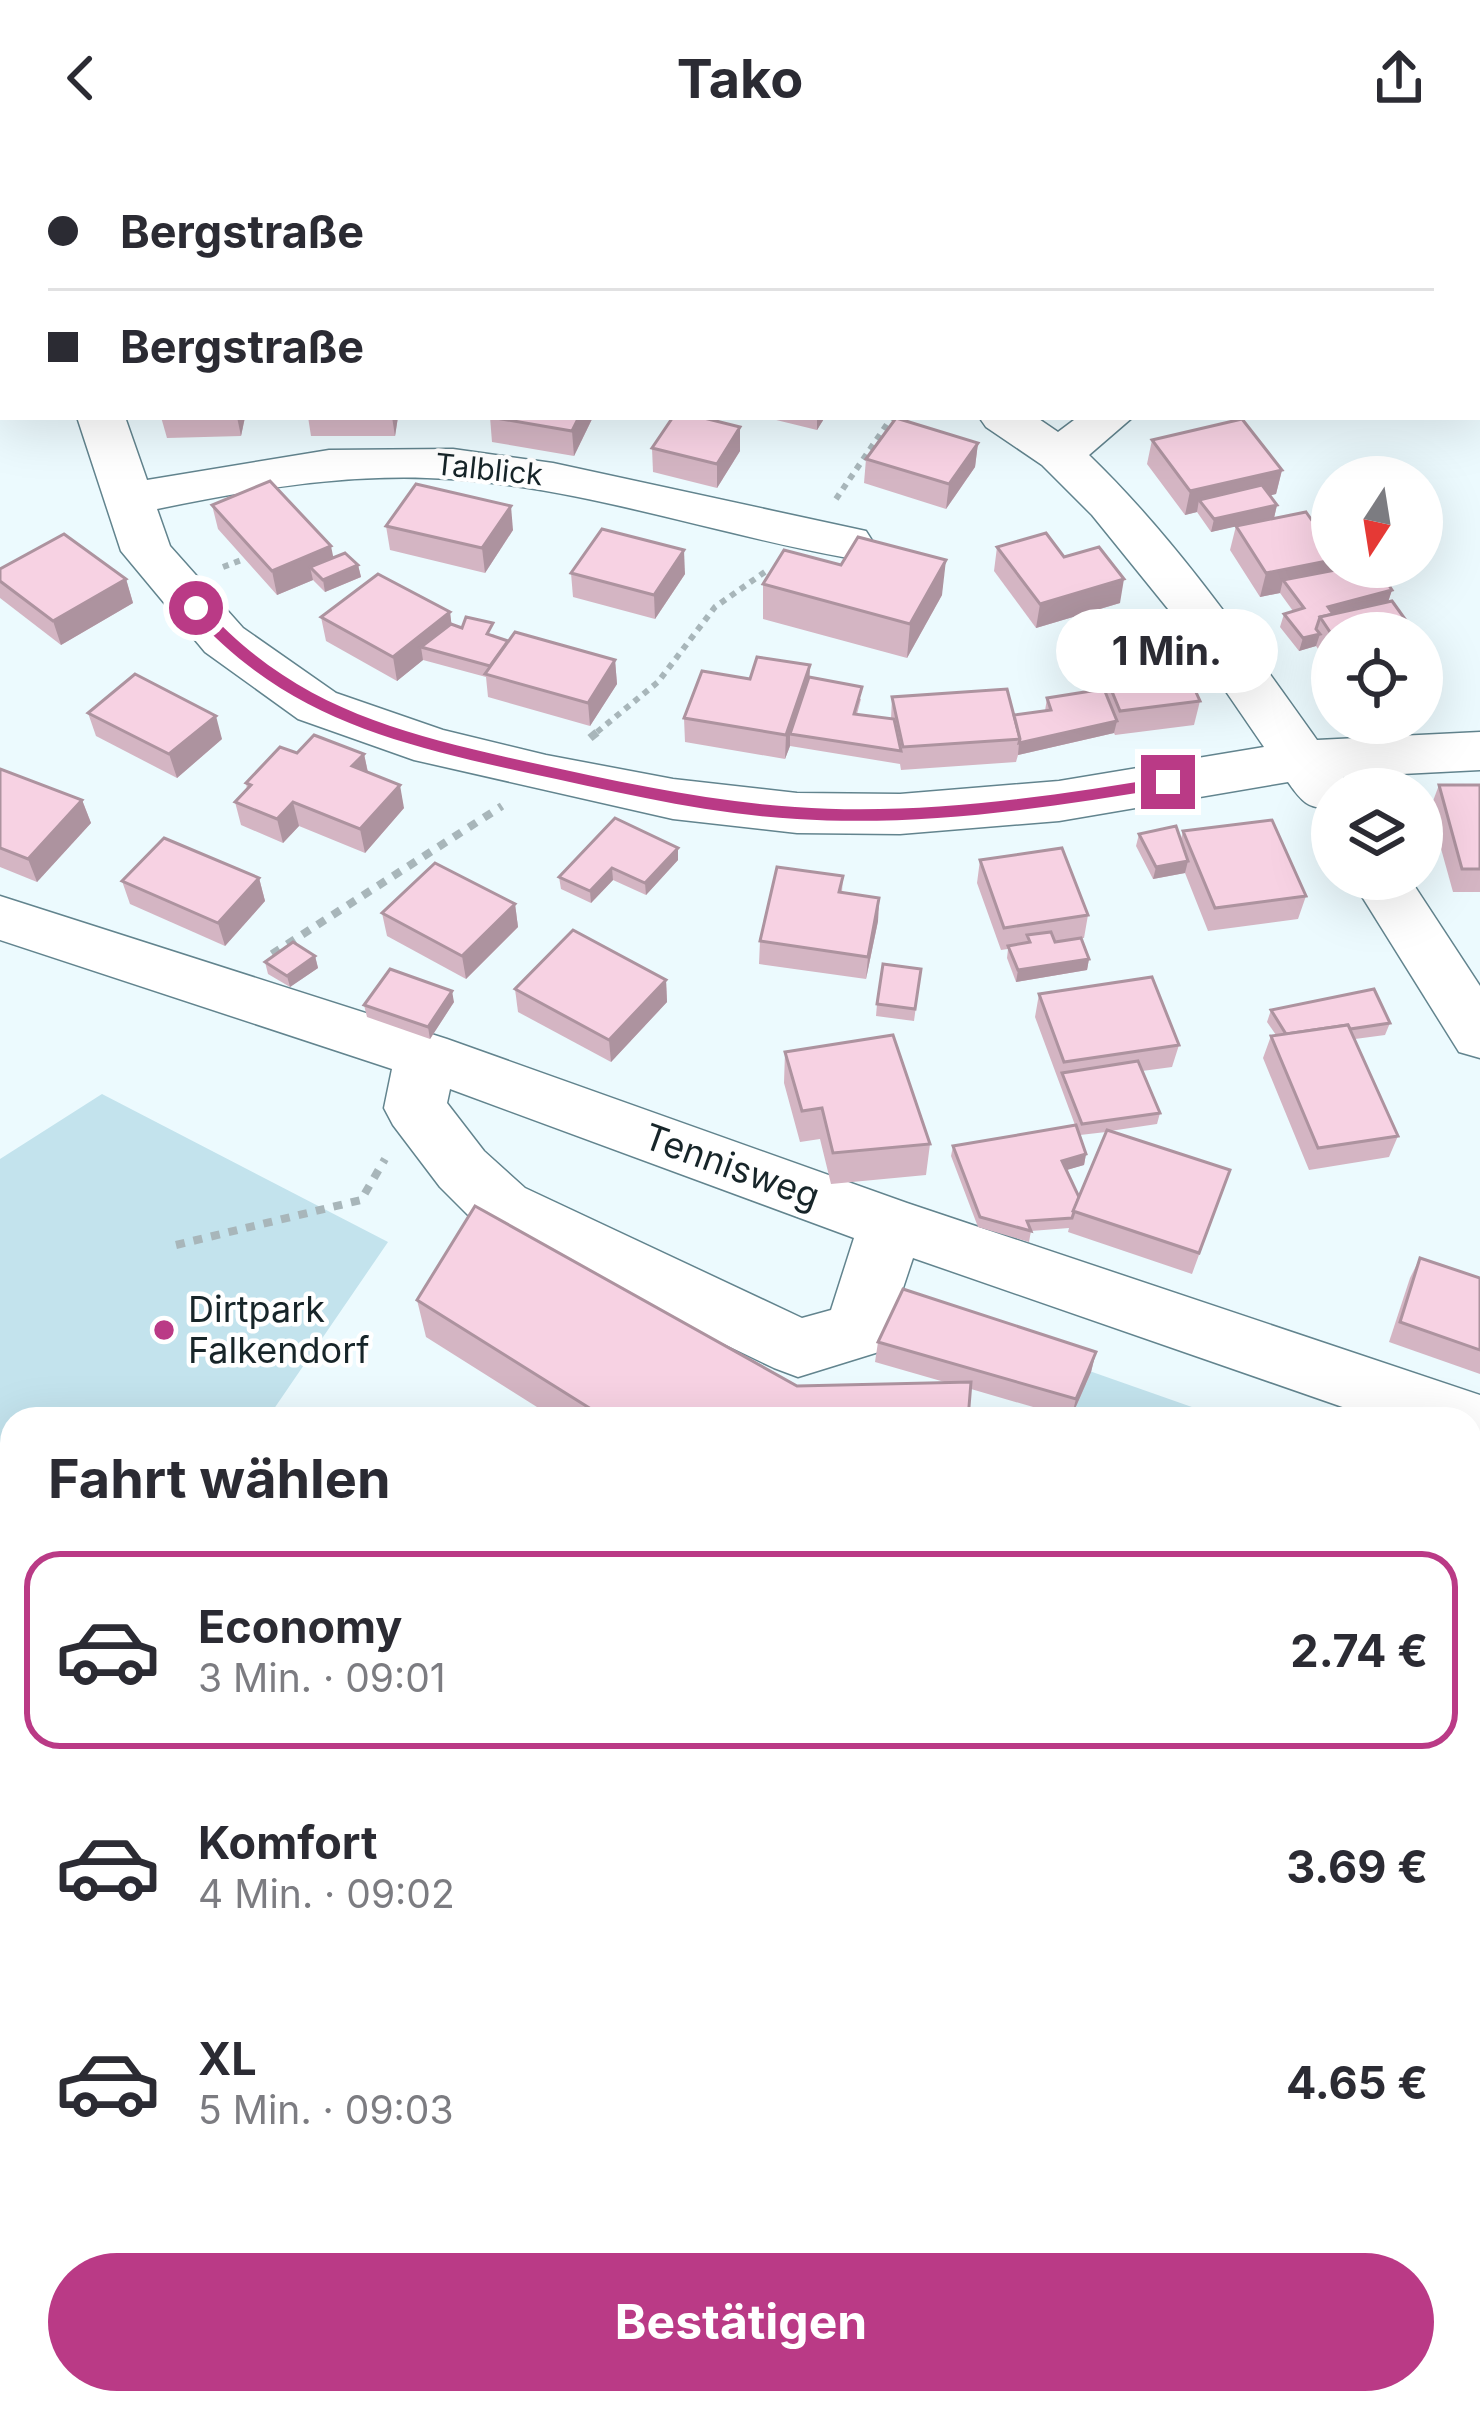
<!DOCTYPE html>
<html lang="de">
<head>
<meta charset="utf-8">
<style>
  :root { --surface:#fff; --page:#f2f2f3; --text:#2b2b33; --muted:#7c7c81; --line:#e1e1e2; --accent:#ba3a86 }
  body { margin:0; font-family:Inter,sans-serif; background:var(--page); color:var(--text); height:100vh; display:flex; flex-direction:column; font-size:45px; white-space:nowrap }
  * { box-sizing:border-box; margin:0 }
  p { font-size:39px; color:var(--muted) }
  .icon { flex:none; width:66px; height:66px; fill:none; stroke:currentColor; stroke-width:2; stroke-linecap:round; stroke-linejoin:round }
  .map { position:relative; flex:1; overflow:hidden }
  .details { position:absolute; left:0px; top:1251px; width:1482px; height:1008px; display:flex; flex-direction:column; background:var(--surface); border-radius:36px 36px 0 0; box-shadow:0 12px 48px #0002 }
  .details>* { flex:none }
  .top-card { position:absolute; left:0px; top:0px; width:1482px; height:264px; box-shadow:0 12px 48px #0002; display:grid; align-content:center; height:264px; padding:0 48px; background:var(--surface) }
  .needle { width:78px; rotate:192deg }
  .tools { position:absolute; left:1311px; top:300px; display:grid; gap:24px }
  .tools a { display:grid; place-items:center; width:132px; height:132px; border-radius:50%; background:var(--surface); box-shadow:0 12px 48px #0002; font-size:60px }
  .end { position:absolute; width:54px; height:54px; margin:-27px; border:15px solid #ba3a86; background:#fff; box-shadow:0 0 0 6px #fff }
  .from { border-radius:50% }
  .bubble { position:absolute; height:84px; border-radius:42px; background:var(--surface); box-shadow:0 12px 48px #0002; font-size:39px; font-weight:700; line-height:84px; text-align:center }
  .top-card b { display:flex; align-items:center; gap:42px; height:114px; font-size:45px }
  .top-card b+b { border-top:3px solid var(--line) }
  .top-card i { width:30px; height:30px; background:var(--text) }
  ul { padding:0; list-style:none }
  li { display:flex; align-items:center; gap:36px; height:198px; margin:0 24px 18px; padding:0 24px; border:6px solid transparent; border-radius:36px }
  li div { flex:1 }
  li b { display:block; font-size:45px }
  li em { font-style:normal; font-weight:700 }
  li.current { border-color:var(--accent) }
  li>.icon { width:108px; height:108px; stroke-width:1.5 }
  h2 { padding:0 48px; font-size:54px; line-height:144px }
  .action { display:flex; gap:24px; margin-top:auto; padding:24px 48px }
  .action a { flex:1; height:138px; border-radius:72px; background:var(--accent); color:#fff; font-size:48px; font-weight:700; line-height:138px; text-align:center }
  header { display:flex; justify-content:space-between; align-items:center; height:156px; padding:0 48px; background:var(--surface); font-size:54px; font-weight:700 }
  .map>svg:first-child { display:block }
  .green { fill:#c3e3ed }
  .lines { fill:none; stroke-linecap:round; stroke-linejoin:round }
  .minor-casing { stroke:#62848e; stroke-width:3 }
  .path-far1 { stroke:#a8b6ba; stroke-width:6; stroke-dasharray:6 6; stroke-linecap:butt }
  .path { stroke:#a8b6ba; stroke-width:8; stroke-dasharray:9 9; stroke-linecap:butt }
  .minor { fill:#fff; fill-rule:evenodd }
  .wall { fill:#d4b5c3; fill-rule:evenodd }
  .shaded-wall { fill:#ad939f }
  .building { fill:#f7d2e3; stroke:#ad939f; stroke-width:3 }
  .route { fill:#ba3a86 }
  .poi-dot { fill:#ba3a86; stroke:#fff; stroke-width:4.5 }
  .labels { text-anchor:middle; stroke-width:9; stroke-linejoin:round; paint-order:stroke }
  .far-street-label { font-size:30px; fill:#172529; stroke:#fff }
  .street-label { font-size:36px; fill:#172529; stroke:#fff }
  .poi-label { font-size:36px; fill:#172529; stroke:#fff; text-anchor:start }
</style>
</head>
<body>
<header><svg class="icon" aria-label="back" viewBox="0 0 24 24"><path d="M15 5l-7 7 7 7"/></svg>Tako<svg class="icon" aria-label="share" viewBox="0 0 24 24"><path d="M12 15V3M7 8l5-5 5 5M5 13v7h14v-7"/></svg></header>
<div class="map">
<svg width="1480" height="2259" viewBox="0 0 1480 2259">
  <rect width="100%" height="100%" fill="#ecfafe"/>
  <g class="green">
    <path d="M102 938 388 1086 267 1263H12V1419L0 1414V1003Z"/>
    <path d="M1061 1205 1226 1263H1038Z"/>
    <path d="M1470 1348 1480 1352V2051L1470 2047Z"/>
  </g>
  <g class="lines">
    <defs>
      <g id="minor">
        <path d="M1391 0H1446L1448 3H1393Z"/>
        <path d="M1480 0V27L1479 3H1468Z"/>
        <path d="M77 261H125L147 324 329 294 453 293 553 307 866 375 873 386 866 397 848 402C715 378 585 332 450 323 351 316 253 333 157 353L170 390 243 472 336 537 443 574 546 599 673 623 797 637 900 638 1059 625 1264 591 1177 464 1092 359 1042 309 986 271 979 261H1036L1058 276 1078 261H1133L1089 299C1177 384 1246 485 1317 584L1480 576V614L1343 621 1350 633H1332V650C1309 656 1300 643 1288 626L1059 665 900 678 797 677 673 663 414 604 298 563 205 496 121 395Z"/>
        <path d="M1351 723H1410L1480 830V902L1459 896Z"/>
        <path d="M0 740 447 883 907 1047 1480 1239V1287L1470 1291V1263H1377L913 1102 882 1195 798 1221 774 1212 479 1070 440 1031 393 969 384 952 392 913 0 784ZM450 933 854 1082 831 1154 802 1162 525 1032 484 995 447 947Z"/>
      </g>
    </defs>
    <use href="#minor" class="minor-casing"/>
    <g class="path-far1">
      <path d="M836 343 892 261"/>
      <path d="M223 411 244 403"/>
      <path d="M597 576 658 526 715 451 769 413"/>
    </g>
    <g class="path">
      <path d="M590 582 601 573"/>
      <path d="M272 798 502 650"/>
      <path d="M176 1089 361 1044 385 1003"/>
    </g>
    <use href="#minor" class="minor"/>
  </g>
  <g class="wall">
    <path d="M77 0H153L151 3H91Z"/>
    <path d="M410 0H474L473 3H411Z"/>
    <path d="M1125 0H1157V3Z"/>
    <rect x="0" y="3" width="3" height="175"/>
    <path d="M161 261H245L241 280 167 282Z"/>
    <path d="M308 261H398L395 280H311Z"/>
    <path d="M490 261H593L574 300 492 286Z"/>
    <path d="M764 261H825L817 274Z"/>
    <path d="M1152 284 1282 314 1276 338 1270 339 1277 349 1274 362 1242 369 1335 414 1392 434 1388 446 1332 477V513L1316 490 1299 495 1280 471 1284 458 1293 455 1280 437 1260 441 1230 394 1236 370 1211 376 1197 356 1185 359 1147 308Z"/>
    <path d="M978 287 975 311 946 353 864 327 866 303Z"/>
    <path d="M652 292 740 295 717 332 653 316Z"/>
    <path d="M212 349 333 402 358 409 361 421 325 436 313 424 277 439 218 373Z"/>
    <path d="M386 370 513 374 485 417 390 394Z"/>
    <path d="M997 391 1064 401 1120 447 1036 472 994 415Z"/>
    <path d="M0 413 126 423 133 447 61 489 0 442Z"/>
    <path d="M571 417 685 418 655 463 573 441Z"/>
    <path d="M763 428 942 439 907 502 763 463Z"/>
    <path d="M450 456 451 468 462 472 495 479 494 480 508 485 615 504 617 528 590 570 488 541 486 521 423 504 397 525 326 485 321 461Z"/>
    <path d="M1088 477 1200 545 1194 569 1115 579 1114 577 1018 599 1016 606 901 614 900 608 790 590 785 603 685 586 684 562 750 523 810 509 809 521 861 543 857 558 891 563 892 541 1014 559 1045 555 1047 542 1097 534 1084 501Z"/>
    <path d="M88 557 222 583 177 622 96 580Z"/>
    <path d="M297 597 364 598 368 616 404 652 365 697 299 670 283 687 241 669 235 646 247 633 246 627Z"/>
    <path d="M0 613 82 644 91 667 37 726 0 711Z"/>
    <path d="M1439 629H1480V736H1453L1430 653Z"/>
    <path d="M1183 675 1306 740 1298 763 1208 775 1185 717 1153 723 1136 690 1139 678 1181 683Z"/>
    <path d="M678 692V704L646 739 613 724 591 747 561 733 559 721Z"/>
    <path d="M980 704 1088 759 1084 782H1081L1089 803 1087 814 1016 826 1007 802 1008 793 1001 794 977 727Z"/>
    <path d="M843 720 842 736 879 742 878 765 866 823 759 808 760 785Z"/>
    <path d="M259 722 265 745 225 790 130 748 122 725Z"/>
    <path d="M515 748 518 771 466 823 387 780 382 757Z"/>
    <path d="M315 800 318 812 290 831 268 818 265 806Z"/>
    <path d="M921 813 914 865 876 860 877 848Z"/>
    <path d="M666 824 667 846 611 906 518 856 515 833Z"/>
    <path d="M1039 838 1179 889 1172 911 1142 915 1160 957 1157 968 1110 975 1230 1014 1192 1118 1068 1076 1069 1072 1031 1075 1029 1086 978 1071 951 1000 953 990 1075 969 1035 861ZM1106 976 1079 1041 1066 1014 1084 1009 1086 998 1080 979Z"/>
    <path d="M454 846 430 883 367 861 364 849Z"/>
    <path d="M1271 854 1390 867 1385 879 1355 883 1398 980 1389 1001 1309 1014 1263 902 1271 880 1276 879 1267 866Z"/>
    <path d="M785 896 930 988 926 1019 831 1028 820 983 800 986 784 927Z"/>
    <path d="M1420 1102 1480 1122V1218L1389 1186 1410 1122Z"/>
    <path d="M417 1144 797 1230 948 1227 875 1206 878 1186 1096 1196 1091 1216 1071 1262 971 1233 968 1263H556L426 1181Z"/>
    <path d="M1480 1795V1812L1474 1808Z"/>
  </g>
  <g class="shaded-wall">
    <path d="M1 137 3 143V166L0 165Z"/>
    <path d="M237 261H245L241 280Z"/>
    <path d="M392 261H398L395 280Z"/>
    <path d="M579 261H593L574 300 572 275Z"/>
    <path d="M817 261H825L817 274Z"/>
    <path d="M740 271V295L717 332V308Z"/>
    <path d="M978 287 975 311 946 353 949 328Z"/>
    <path d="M1282 314 1276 338 1207 354 1199 344 1197 356 1185 359 1190 335Z"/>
    <path d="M1277 349 1274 362 1211 376 1214 363Z"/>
    <path d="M511 350 513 374 485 417 482 392Z"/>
    <path d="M331 390 336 414 310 411 313 424 277 439 272 415Z"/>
    <path d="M684 394 685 418 655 463 654 439Z"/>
    <path d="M946 404 942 439 907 502 910 468Z"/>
    <path d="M1332 404V411H1336L1331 427 1283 424 1280 437 1260 441 1266 417Z"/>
    <path d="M358 409 361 421 325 436 323 424Z"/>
    <path d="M126 423 133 447 61 489 53 465Z"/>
    <path d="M1124 423 1120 447 1036 472 1040 448Z"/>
    <path d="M1392 434 1388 446 1324 464 1328 451Z"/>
    <path d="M450 456 453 480 421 491 423 504 397 525 393 501Z"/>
    <path d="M1320 478 1316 490 1299 495 1303 482Z"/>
    <path d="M615 504 617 528 590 570 588 547Z"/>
    <path d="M810 509 809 533 790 578V590L785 603 786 579Z"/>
    <path d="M1438 509 1430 533 1422 535V513Z"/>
    <path d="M216 560 222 583 177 622 169 598Z"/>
    <path d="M1117 565 1114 577 1018 599 1019 587Z"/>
    <path d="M364 598 369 622 352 610Z"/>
    <path d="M400 629 404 652 365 697 360 673Z"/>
    <path d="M82 644 91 667 37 726 28 703Z"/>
    <path d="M293 646 299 670 283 687 277 663Z"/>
    <path d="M678 692V704L646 739 645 727Z"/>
    <path d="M1188 705 1185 717 1153 723 1156 711Z"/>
    <path d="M612 712 613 724 591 747 590 735Z"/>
    <path d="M259 722 265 745 225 790 218 767Z"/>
    <path d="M879 742 878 765 866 823 868 801Z"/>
    <path d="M515 748 518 771 466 823 462 800Z"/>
    <path d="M315 800 318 812 290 831 287 820Z"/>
    <path d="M1089 803 1087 814 1016 826 1018 814Z"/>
    <path d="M666 824 667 846 611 906 609 884Z"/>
    <path d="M452 835 454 846 430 883 428 871Z"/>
    <path d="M1086 998 1084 1009 1060 1016 1062 1005Z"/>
    <path d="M1096 1196 1091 1216 1071 1262 1076 1243Z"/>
  </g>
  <g class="building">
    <path d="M711 0H802L801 3H710Z"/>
    <path d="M862 0H865L892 3H861Z"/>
    <rect x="0" y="3" width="3" height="42"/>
    <path d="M0 60H3V102L0 101Z"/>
    <path d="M490 261H579L572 275Z"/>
    <path d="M673 261H700L740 271 717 308 652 292Z"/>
    <path d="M896 262 978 287 949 328 866 303Z"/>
    <path d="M1242 263 1282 314 1190 335 1152 284Z"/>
    <path d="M270 325 331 390 272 415 212 349Z"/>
    <path d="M416 328 511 350 482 392 386 370Z"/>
    <path d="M1262 329 1277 349 1214 363 1199 344Z"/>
    <path d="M1306 356 1332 393V404L1266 417 1236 370Z"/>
    <path d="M602 373 684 394 654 439 571 417Z"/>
    <path d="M1046 377 1064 401 1099 391 1124 423 1040 448 997 391Z"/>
    <path d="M64 378 126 423 53 465 0 425V413Z"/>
    <path d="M858 381 946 404 910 468 763 428 784 394 841 409Z"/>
    <path d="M345 397 358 409 323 424 310 411Z"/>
    <path d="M1351 411H1377L1392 434 1328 451 1333 458 1320 461 1316 473 1320 478 1303 482 1284 458 1304 452 1283 424Z"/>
    <path d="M378 418 450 456 393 501 321 461Z"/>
    <path d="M1392 445 1415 477H1332V479L1320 461Z"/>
    <path d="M466 461 493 467 487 478 508 485 490 510 421 491 451 468 462 472Z"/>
    <path d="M1165 468 1200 545 1120 555 1088 477Z"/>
    <path d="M515 476 615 504 588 547 485 518Z"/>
    <path d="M1422 487 1438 509 1422 513Z"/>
    <path d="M757 501 810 509 786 579 684 562 702 515 750 523Z"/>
    <path d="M135 518 216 560 169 598 88 557Z"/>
    <path d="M809 521 862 531 854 558 894 563 901 595 790 578Z"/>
    <path d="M1007 533 1020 583 903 591 892 541Z"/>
    <path d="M1104 533 1117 565 1019 587 1020 583 1014 559 1051 554 1047 542Z"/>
    <path d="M314 579 364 598 352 610 400 629 360 673 293 646 277 663 235 646 251 629 246 627 280 591 297 597Z"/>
    <path d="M0 613 82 644 28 703 0 692Z"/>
    <path d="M1439 629H1480V713H1462Z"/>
    <path d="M615 662 678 692 645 727 612 712 590 735 559 721Z"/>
    <path d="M1272 664 1306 740 1215 752 1183 675Z"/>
    <path d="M1176 670 1188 705 1156 711 1139 678Z"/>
    <path d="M164 682 259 722 218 767 122 725Z"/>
    <path d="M1062 692 1088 759 1004 772 980 704Z"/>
    <path d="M435 707 515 748 462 800 382 757Z"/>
    <path d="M777 711 843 720 839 736 879 742 868 801 760 785Z"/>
    <path d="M573 774 666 824 609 884 515 833Z"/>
    <path d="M1051 776 1055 786 1081 782 1089 803 1018 814 1008 790 1030 786 1027 779Z"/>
    <path d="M293 786 315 800 287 820 265 806Z"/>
    <path d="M883 808 921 813 915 853 877 848Z"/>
    <path d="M390 813 452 835 428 871 364 849Z"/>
    <path d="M1152 821 1179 889 1064 906 1039 838Z"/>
    <path d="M1374 833 1390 867 1350 873 1348 869 1286 878 1271 854Z"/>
    <path d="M1348 869 1398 980 1318 992 1271 880Z"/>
    <path d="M893 879 930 988 833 997 822 952 802 955 785 896Z"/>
    <path d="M1138 905 1160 957 1082 968 1062 917Z"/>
    <path d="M1076 969 1086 998 1062 1005 1079 1041 1072 1062 1027 1065 1031 1075 980 1061 953 990Z"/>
    <path d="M1107 974 1230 1014 1199 1097 1073 1055Z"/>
    <path d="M475 1050 797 1230 971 1226 968 1263H607L417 1144Z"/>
    <path d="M1420 1102 1480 1122V1194L1400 1166Z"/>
    <path d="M903 1133 1096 1196 1076 1243 878 1186Z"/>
  </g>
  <path class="route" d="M191 449H202C295 553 402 578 533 607 620 626 706 645 795 651 919 660 1046 641 1168 621L1176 626 1168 632C1046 652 921 671 797 663 706 658 617 636 528 617 396 588 284 561 191 456Z"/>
  <circle class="poi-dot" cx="164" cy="1174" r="12"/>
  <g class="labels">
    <g class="far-street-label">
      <text transform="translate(489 314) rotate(6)" y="10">Talblick</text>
    </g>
    <g class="street-label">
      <text transform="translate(732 1010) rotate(20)" y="13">Tennisweg</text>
    </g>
    <g class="poi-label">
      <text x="188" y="1166">Dirtpark<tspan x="188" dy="41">Falkendorf</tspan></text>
    </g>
  </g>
</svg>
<div class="tools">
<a><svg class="needle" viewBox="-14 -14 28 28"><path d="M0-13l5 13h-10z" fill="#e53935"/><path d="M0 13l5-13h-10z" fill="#7c7c81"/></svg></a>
<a><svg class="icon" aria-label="locate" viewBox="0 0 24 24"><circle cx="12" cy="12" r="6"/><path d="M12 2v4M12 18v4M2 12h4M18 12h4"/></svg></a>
<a><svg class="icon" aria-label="layers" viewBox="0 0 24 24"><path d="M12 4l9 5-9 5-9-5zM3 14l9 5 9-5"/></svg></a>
</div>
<i class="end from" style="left:196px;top:452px"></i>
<i class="end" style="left:1168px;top:626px"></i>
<div class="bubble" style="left:1056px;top:453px;width:222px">1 Min.</div>
<div class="top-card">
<b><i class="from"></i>Bergstraße</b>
<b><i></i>Bergstraße</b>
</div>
<section class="details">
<h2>Fahrt wählen</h2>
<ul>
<li class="current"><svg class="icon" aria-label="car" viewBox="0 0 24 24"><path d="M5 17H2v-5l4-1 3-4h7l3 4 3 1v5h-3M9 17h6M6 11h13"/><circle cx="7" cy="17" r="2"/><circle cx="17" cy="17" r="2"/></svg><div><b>Economy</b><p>3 Min. · 09:01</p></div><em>2.74 €</em></li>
<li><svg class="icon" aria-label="car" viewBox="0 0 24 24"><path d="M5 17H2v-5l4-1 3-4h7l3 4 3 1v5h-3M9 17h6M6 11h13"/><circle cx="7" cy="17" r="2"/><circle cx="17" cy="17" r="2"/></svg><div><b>Komfort</b><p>4 Min. · 09:02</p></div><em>3.69 €</em></li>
<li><svg class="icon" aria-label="car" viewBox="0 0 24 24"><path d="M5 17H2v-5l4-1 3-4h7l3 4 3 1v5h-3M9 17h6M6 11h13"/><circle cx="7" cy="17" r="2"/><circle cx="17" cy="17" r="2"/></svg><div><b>XL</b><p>5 Min. · 09:03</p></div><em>4.65 €</em></li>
</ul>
<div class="action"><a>Bestätigen</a></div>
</section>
</div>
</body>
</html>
